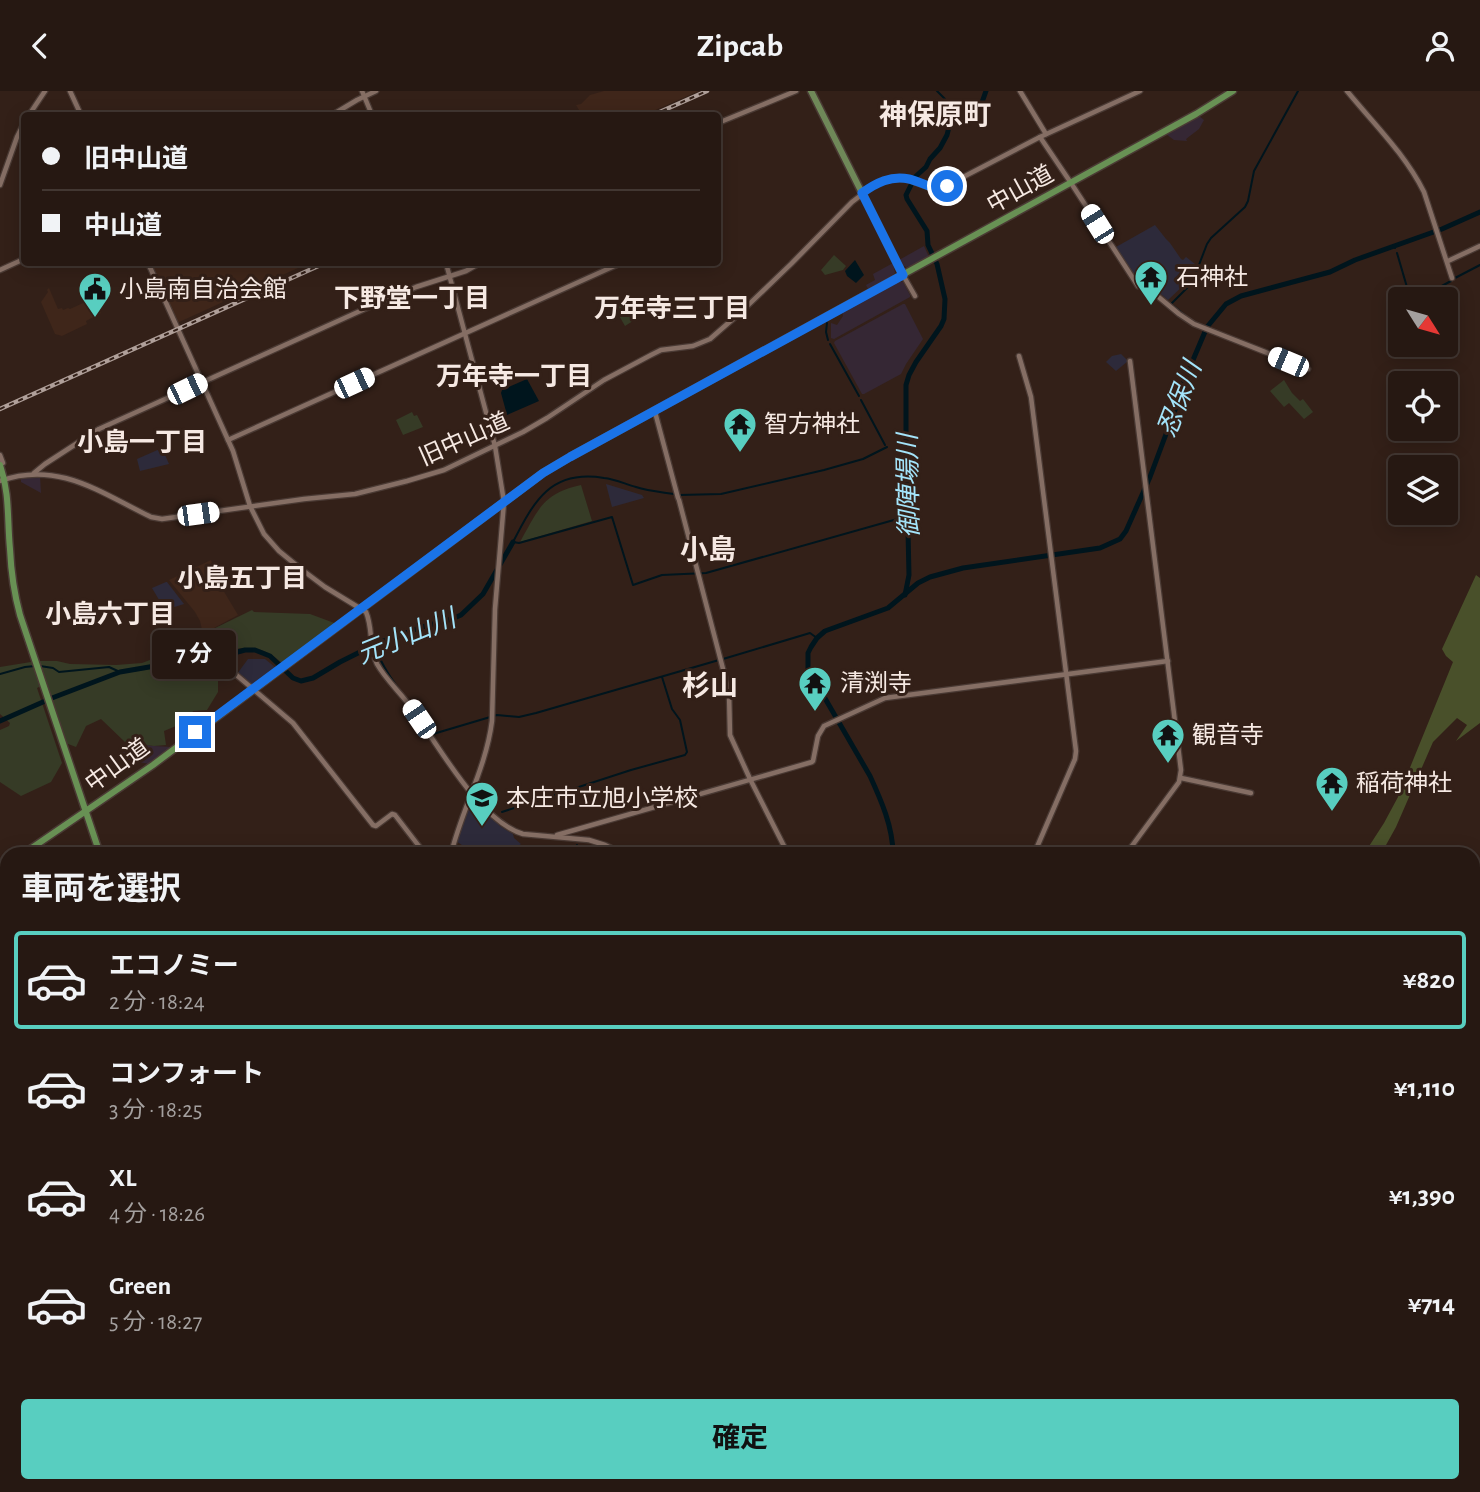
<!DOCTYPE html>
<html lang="ja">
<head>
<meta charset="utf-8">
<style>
  :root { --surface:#261812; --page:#2e211b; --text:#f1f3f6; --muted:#a4a09f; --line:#423732; --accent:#58cec0 }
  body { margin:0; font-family:"Alegreya Sans","Noto Sans JP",sans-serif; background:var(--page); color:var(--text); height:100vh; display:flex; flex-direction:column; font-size:26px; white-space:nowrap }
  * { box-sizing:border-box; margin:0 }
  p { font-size:23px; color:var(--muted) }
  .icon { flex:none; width:38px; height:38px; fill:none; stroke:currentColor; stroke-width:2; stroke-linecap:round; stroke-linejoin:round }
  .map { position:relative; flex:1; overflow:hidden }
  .panel { position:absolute; left:0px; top:756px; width:1480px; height:646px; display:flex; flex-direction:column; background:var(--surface); border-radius:21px 21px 0 0; box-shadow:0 4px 18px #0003,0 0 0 2px var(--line) }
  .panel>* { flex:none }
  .guide { position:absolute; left:21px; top:21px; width:700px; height:154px; border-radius:7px; box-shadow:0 4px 18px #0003,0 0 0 2px var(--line); display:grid; align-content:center; height:154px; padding:0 21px; background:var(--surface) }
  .needle { width:46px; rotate:127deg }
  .controls { position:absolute; left:1388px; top:196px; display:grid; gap:14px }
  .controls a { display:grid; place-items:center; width:70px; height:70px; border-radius:7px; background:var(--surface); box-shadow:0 4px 18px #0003,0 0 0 2px var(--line); font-size:35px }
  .end { position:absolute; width:32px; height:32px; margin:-16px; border:9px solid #1a73e8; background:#fff; box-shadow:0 0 0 4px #fff }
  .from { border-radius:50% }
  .bubble { position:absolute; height:49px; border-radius:7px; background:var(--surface); box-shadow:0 4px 18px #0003,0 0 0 2px var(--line); font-size:23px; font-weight:700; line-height:49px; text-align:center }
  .car { position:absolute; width:21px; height:42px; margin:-21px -10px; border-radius:9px; box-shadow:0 0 5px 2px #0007; background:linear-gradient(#fff 24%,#345 0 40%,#fff 0 76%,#345 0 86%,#fff 0) }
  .guide b { display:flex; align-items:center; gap:24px; height:66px; font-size:26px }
  .guide b+b { border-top:2px solid var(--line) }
  .guide i { width:18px; height:18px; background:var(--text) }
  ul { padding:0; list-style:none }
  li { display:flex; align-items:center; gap:21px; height:98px; margin:0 14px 10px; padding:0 7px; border:4px solid transparent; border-radius:7px }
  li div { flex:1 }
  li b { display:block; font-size:26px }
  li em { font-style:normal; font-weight:700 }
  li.on { border-color:var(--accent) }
  li>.icon { width:63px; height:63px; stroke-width:1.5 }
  h2 { padding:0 21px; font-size:32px; line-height:84px }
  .action { display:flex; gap:14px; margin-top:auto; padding:14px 21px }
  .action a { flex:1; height:80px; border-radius:7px; background:var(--accent); color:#111; font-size:28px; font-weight:700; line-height:80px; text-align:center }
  header { display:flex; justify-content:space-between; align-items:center; height:91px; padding:0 21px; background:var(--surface); font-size:32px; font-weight:700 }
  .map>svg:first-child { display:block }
  .commercial { fill:#352734 }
  .built { fill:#3f261a }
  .education { fill:#2d2a3a }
  .green { fill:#363b26 }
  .forest { fill:#49502a }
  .water { fill:#00151d }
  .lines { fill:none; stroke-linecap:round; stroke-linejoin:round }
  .stream { stroke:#00151d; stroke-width:2 }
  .river { stroke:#00151d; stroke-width:5 }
  .tertiary-casing { stroke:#4a3a34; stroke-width:7 }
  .secondary-casing { stroke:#4a3a34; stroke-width:7 }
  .primary-casing { stroke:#4a3a34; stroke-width:9 }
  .trunk-casing { stroke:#4a3a34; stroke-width:9 }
  .tertiary { stroke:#856e64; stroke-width:4.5 }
  .secondary { stroke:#856e64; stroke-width:4.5 }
  .primary { stroke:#6f8858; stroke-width:6 }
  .trunk { stroke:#689154; stroke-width:6 }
  .rail-casing { stroke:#af9f99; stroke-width:4.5 }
  .rail { stroke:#332018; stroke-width:2; stroke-dasharray:5; stroke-linecap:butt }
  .route { stroke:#1a73e8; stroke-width:9 }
  .labels { text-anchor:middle; stroke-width:6; stroke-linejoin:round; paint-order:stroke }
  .street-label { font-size:24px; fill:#f6e9e3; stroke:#332018 }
  .poi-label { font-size:24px; fill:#f6e9e3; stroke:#332018; text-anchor:start }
  .neighbourhood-label { font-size:26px; font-weight:bold; fill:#f6e9e3; stroke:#332018 }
  .water-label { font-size:26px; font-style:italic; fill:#a4e4fa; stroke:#332018 }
  .quarter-label { font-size:28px; font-weight:bold; fill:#f6e9e3; stroke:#332018 }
</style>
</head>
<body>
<header><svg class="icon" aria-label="back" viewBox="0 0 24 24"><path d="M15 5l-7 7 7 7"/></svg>Zipcab<svg class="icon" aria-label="person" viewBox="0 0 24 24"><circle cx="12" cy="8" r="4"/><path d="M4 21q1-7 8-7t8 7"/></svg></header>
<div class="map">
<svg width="1480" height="1401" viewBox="0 0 1480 1401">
  <rect width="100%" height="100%" fill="#332018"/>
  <g class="commercial">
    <path d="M1199 25 1204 29 1199 38 1186 48 1187 50 1174 49 1166 43Z"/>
    <path d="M924 155 929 166 912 175 906 176 902 174 899 169Z"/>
    <path d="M893 172 895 182 891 186 868 198 866 194 875 189 873 183Z"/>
    <path d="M897 190 903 191 910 204V206L834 248 831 247V232L837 234 843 225 842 220Z"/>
    <path d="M903 213H905L923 248 906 273 901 283 864 303H862L834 252 835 250Z"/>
    <path d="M40 385 41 402 21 391V386Z"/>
    <path d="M134 652 154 655 172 656 149 673 119 667 120 661 134 662Z"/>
  </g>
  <g class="built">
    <path d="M604 0H699L644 24H582L576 14 581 13 590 4Z"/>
    <path d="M150 172H309L177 232Z"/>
    <path d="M49 197 58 218 62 217 63 219 68 217 70 218 94 207 101 222 86 230 87 233 62 245 55 243 41 211 48 201 47 199Z"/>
    <path d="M211 469 223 499 238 524 203 543 200 530 195 521 169 489Z"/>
    <path d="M1474 1352 1480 1358V1401H1422L1428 1395H1474Z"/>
  </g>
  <g class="education">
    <path d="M1155 134 1166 148 1170 152 1181 168 1183 169 1186 166 1195 173 1187 191 1168 209 1150 194 1139 192 1116 156Z"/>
    <path d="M1121 263 1128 270 1116 280 1106 271 1112 265Z"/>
    <path d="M162 357 169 373 140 380 137 368Z"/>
    <path d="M606 393 642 404 644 407 612 416Z"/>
    <path d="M166 491H167L184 513 165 519 152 497Z"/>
    <path d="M248 568H265L276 577 252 594 237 583Z"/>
    <path d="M475 709 500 735 513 743 514 747 521 753 507 763H475L456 750 471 710Z"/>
    <path d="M1168 1395H1330L1324 1401H1170Z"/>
  </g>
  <g class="green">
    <path d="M834 164 846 175 843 179 825 184 821 179Z"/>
    <path d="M623 208 625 209 637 226 636 228 625 235 613 214Z"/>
    <path d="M1284 289 1292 302 1300 310 1303 308 1313 321 1304 328 1289 312 1284 316 1270 300Z"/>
    <path d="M412 321 414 325 417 324 423 336 403 344 396 329Z"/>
    <path d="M581 394 592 430 520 451C538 419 543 402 581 394Z"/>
    <path d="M252 519 254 521 310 523 337 533 283 573C259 551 244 557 215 561L206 551 203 543Z"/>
    <path d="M184 556 190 564 208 560 216 569 235 585 218 589V601L207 619 193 620 188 630 164 640 166 654 154 655 125 651 101 628 86 635 76 656 63 651 44 593 37 597 62 672 51 691 21 705 0 691V639L9 635 10 632 0 623V576L37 570H57L70 573 116 574 142 572Z"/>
    <path d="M807 1395H889L862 1401H797Z"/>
    <path d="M1172 1395H1218L1219 1401H1171Z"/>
  </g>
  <path class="forest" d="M1476 484 1480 487V632L1456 650 1467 634 1457 627 1433 651 1396 736 1381 763H1364L1384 732 1398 706 1453 571 1446 565 1442 558Z"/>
  <g class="water">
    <path d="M855 169 864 184 856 192 847 185 845 180Z"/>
    <path d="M527 288 539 310 507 324 501 302 502 299Z"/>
    <path d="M1474 802H1480V921L1474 925Z"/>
    <path d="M1480 1106V1295L1474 1297V1107Z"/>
    <path d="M209 1395H583L575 1401H198Z"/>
  </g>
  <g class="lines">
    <g class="stream">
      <path d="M937 0 945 8 952 30"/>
      <path d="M1395 156V157"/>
      <path d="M1397 162 1409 203"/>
      <path d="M1455 187 1480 174"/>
      <path d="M1413 205 1425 204 1451 190"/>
      <path d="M1186 225 1171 213 1192 192 1207 153 1211 147 1245 116 1248 110 1254 80 1298 0"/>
      <path d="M827 232 826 241 828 249"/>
      <path d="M830 253 859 305"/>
      <path d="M861 309 885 354"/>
      <path d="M674 403C661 401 648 400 636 396 625 393 615 388 604 387 551 378 534 410 513 451L519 452 612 426 633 494 662 484 706 482 908 425"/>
      <path d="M679 404 721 403 824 379 863 368 887 356"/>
      <path d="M375 553C381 582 416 618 433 643L497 624 519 626 536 622 719 569"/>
      <path d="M723 568 810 542 817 547"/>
      <path d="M40 575 53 577 59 581 109 576 120 581"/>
      <path d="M0 583 25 576 35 575"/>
      <path d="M502 721 631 679 685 664 687 661 680 629 672 618 662 586"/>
      <path d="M572 763 577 754"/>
      <path d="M0 866 7 856"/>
      <path d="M0 1095H7"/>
    </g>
    <g class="river">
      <path d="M905 504 909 484 906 350V294L909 284 916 271 941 235 944 228 945 208 937 173 928 154 927 140 907 108 906 104 915 86 926 76 930 68 940 57 947 44 950 32 975 24 980 17 986 0"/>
      <path d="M0 630 52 607 120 581 155 575 211 568 245 559H255L270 565 293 587 301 590 313 587 340 571 378 552 422 536 452 528 461 524 483 503 513 451"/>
      <path d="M893 763C893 736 881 709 870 685L808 578V562L811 556 817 547 825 540 888 517 918 492 930 486 963 477 1100 457 1120 448 1126 440 1150 386 1175 319 1179 302 1207 236 1226 213 1241 205 1330 181 1355 169 1442 138 1480 121"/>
      <path d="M0 1262 7 1257"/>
    </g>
    <defs>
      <g id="tertiary">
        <path d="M70 0 81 24"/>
        <path d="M362 0 372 24"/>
        <path d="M1347 0C1374 33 1405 63 1424 101L1452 187"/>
        <path d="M29 24 45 0"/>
        <path d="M332 24 357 9 376 0"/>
        <path d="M718 32 796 0"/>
        <path d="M1071 92 1138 195 1149 198 1179 223 1194 233 1308 278"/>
        <path d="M0 94 17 46 24 32"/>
        <path d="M1448 170 1480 155"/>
        <path d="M148 172 233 360 250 415 264 443 279 460 301 478 325 496 366 521C373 537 369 557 377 573 386 589 400 601 410 615 437 652 479 730 523 743L589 749 605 754 623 763"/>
        <path d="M446 172 495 355 504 411"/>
        <path d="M0 179 24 168"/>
        <path d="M903 184 915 205"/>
        <path d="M1019 265 1031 306 1076 660 1075 668 1034 763"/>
        <path d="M655 321 678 407"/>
        <path d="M228 349 621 172"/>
        <path d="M0 364 3 372"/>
        <path d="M34 382 45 373 99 338 369 216 416 196 466 180 480 172"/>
        <path d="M679 409 729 601 730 644 750 688 788 763"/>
        <path d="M212 561 227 576 293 632 373 734 376 735 392 723 395 724 425 763"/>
        <path d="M1181 687 1251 702"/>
        <path d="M557 744 812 671 813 670 818 645 824 635 885 607 1168 570"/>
        <path d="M1126 763 1179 691 1181 679 1130 270"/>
        <path d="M0 807 7 810"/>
        <path d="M0 964H7"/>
        <path d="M0 1130H7"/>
        <path d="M1474 1327H1480"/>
        <path d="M1168 1398V1401"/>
        <path d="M1328 1401 1333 1395"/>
      </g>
      <g id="secondary">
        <path d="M1020 0 1046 43"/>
        <path d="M1040 46 1071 92"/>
        <path d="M0 390C58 369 101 402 151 426L162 428 304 408 355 403 407 390 444 379 523 341 547 327 604 289 651 264 661 259 693 255 710 248 741 221 791 173 852 111 877 92 891 88H906L931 97 944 96 1040 46 1140 0"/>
        <path d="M451 763C462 718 486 677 492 630L495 518 504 411"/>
      </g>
      <path id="primary" d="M811 0 903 184"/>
      <g id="trunk">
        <path d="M0 374C10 404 7 427 10 458 11 480 14 502 20 524L100 763"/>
        <path d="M23 763 153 674 543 382 570 366 1196 23 1233 0"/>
        <path d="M0 778 7 773"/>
        <path d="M355 1395 358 1401"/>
      </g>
    </defs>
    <use href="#tertiary" class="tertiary-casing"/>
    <use href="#secondary" class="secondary-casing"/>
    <use href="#primary" class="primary-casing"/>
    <use href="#trunk" class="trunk-casing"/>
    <use href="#tertiary" class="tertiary"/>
    <use href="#secondary" class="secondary"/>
    <use href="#primary" class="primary"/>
    <use href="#trunk" class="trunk"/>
    <defs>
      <g id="rail">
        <path d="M653 24 707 0"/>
        <path d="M0 318 325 172"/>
      </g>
    </defs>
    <use href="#rail" class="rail-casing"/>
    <use href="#rail" class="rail"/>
  </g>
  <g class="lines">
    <path class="route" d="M195 641 543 382 570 366 903 184 862 102C876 92 891 84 909 88 923 91 931 100 947 95"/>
  </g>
  <defs>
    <symbol id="temple-pin" viewBox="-11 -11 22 30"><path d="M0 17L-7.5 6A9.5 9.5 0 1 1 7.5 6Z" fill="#58cec0" stroke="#332018"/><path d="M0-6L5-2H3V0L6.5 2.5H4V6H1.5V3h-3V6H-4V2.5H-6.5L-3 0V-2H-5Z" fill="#111"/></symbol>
    <symbol id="civic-pin" viewBox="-11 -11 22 30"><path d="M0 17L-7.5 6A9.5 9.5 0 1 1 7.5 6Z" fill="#58cec0" stroke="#332018"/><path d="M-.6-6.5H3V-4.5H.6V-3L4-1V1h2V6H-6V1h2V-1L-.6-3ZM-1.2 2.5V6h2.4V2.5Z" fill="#111"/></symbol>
    <symbol id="school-pin" viewBox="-11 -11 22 30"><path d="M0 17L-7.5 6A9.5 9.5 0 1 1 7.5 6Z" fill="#58cec0" stroke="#332018"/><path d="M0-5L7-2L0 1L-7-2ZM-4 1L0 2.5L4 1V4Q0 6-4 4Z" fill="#111"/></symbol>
  </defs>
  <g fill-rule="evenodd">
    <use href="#temple-pin" x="1132" y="167" width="38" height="52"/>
    <use href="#civic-pin" x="76" y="179" width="38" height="52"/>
    <use href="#temple-pin" x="721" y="314" width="38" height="52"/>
    <use href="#temple-pin" x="796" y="573" width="38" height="52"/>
    <use href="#temple-pin" x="1149" y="625" width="38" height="52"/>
    <use href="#temple-pin" x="1313" y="673" width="38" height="52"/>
    <use href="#school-pin" x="463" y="688" width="38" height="52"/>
  </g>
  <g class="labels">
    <g class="street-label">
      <text transform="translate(1020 98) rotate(-29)" y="8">中山道</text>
      <text transform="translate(464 348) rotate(-24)" y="8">旧中山道</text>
      <text transform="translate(117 674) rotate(-36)" y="8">中山道</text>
    </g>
    <g class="poi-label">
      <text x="1176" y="194">石神社</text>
      <text x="119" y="206">小島南自治会館</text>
      <text x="764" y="341">智方神社</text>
      <text x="840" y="600">清渕寺</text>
      <text x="1192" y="652">観音寺</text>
      <text x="1356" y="700">稲荷神社</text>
      <text x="506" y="715">本庄市立旭小学校</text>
    </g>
    <g class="neighbourhood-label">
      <text x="412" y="216">下野堂一丁目</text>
      <text x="672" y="226">万年寺三丁目</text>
      <text x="514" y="294">万年寺一丁目</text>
      <text x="142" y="360">小島一丁目</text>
      <text x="242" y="496">小島五丁目</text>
      <text x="110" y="532">小島六丁目</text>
    </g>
    <g class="water-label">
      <text transform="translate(1179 308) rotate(-69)" y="9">忍保川</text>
      <text transform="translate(908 395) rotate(-91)" y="9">御陣場川</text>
      <text transform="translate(406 545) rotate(-22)" y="9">元小山川</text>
    </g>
    <g class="quarter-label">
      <text x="935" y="33">神保原町</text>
      <text x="708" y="468">小島</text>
      <text x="710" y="604">杉山</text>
    </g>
  </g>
</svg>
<div class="controls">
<a><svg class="needle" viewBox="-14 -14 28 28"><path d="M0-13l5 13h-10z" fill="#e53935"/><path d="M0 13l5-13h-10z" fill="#a4a09f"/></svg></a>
<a><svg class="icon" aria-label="locate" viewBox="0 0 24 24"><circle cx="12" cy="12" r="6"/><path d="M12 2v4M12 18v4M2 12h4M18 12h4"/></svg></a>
<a><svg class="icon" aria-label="layers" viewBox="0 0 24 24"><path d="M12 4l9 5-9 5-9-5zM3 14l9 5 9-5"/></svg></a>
</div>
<i class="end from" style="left:947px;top:95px"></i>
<i class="end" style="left:195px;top:641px"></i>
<div class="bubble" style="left:152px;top:539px;width:84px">7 分</div>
<i class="car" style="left:1097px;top:133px;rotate:328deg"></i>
<i class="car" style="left:1288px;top:271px;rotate:293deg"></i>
<i class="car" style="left:354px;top:292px;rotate:65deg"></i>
<i class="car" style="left:187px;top:298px;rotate:64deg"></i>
<i class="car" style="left:198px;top:423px;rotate:82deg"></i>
<i class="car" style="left:419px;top:628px;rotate:326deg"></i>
<div class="guide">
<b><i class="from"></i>旧中山道</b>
<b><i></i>中山道</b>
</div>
<section class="panel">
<h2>車両を選択</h2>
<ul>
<li class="on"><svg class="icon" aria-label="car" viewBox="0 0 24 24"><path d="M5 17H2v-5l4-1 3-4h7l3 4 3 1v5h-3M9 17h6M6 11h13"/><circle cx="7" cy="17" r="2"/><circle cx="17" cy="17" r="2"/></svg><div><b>エコノミー</b><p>2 分 · 18:24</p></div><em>¥820</em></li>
<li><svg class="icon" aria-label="car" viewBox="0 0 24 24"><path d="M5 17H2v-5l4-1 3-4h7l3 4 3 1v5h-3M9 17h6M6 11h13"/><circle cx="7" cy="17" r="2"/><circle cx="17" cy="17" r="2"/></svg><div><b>コンフォート</b><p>3 分 · 18:25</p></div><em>¥1,110</em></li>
<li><svg class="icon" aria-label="car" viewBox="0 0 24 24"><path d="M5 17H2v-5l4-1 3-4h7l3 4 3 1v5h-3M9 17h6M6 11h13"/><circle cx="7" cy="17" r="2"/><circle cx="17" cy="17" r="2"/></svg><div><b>XL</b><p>4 分 · 18:26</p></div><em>¥1,390</em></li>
<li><svg class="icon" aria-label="car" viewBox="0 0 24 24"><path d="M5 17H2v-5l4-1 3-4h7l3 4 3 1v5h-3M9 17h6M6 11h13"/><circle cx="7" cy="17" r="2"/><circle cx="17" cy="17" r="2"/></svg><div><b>Green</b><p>5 分 · 18:27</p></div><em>¥714</em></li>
</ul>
<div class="action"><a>確定</a></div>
</section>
</div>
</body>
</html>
